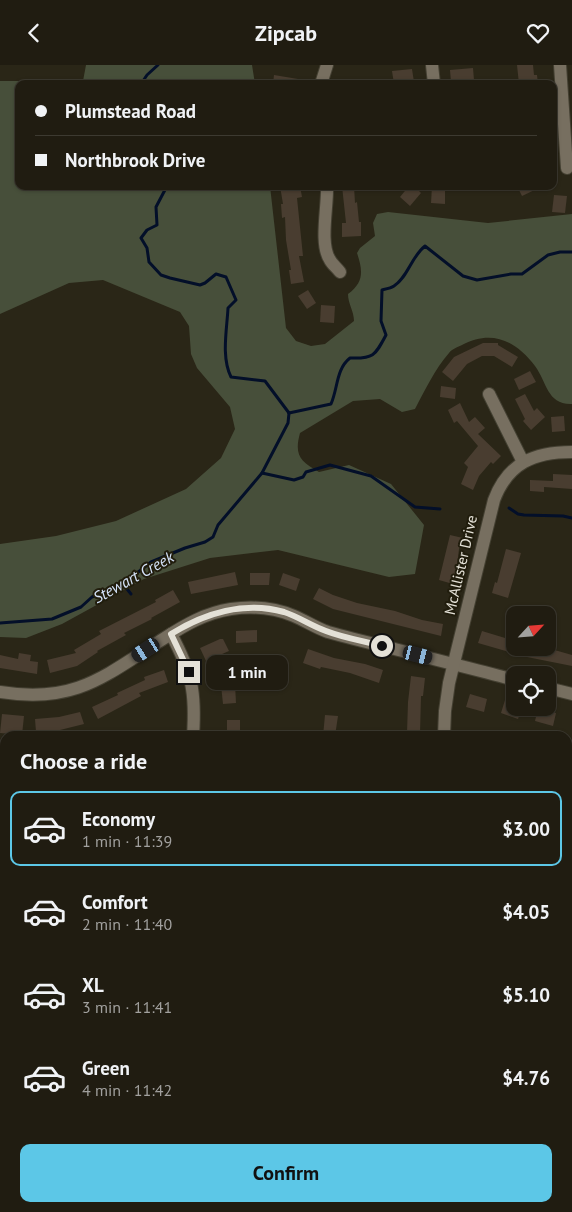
<!DOCTYPE html>
<html lang="en">
<head>
<meta charset="utf-8">
<style>
  :root { --surface:#201c11; --page:#2d291f; --text:#f1f3f6; --muted:#a2a19f; --line:#3d3a31; --accent:#5cc7e7 }
  body { margin:0; font-family:"PT Sans",sans-serif; background:var(--page); color:var(--text); height:100vh; display:flex; flex-direction:column; font-size:19px; white-space:nowrap }
  * { box-sizing:border-box; margin:0 }
  p { font-size:16px; color:var(--muted) }
  .icon { flex:none; width:28px; height:28px; fill:none; stroke:currentColor; stroke-width:2; stroke-linecap:round; stroke-linejoin:round }
  .map { position:relative; flex:1; overflow:hidden }
  .drawer { position:absolute; left:0px; top:666px; width:572px; height:481px; display:flex; flex-direction:column; background:var(--surface); border-radius:15px 15px 0 0; box-shadow:0 1px 4px #0004,0 0 0 1px var(--line) }
  .drawer>* { flex:none }
  .top-card { position:absolute; left:15px; top:15px; width:542px; height:110px; border-radius:10px; box-shadow:0 1px 4px #0004,0 0 0 1px var(--line); display:grid; align-content:center; height:110px; padding:0 20px; background:var(--surface) }
  .needle { width:32px; rotate:64deg }
  .fabs { position:absolute; left:506px; top:541px; display:grid; gap:10px }
  .fabs a { display:grid; place-items:center; width:50px; height:50px; border-radius:10px; background:var(--surface); box-shadow:0 1px 4px #0004,0 0 0 1px var(--line); font-size:25px }
  .end { position:absolute; width:22px; height:22px; margin:-11px; border:6px solid #e4e1d7; background:#111; box-shadow:0 0 0 2px #111 }
  .from { border-radius:50% }
  .bubble { position:absolute; height:35px; border-radius:10px; background:var(--surface); box-shadow:0 1px 4px #0004,0 0 0 1px var(--line); font-size:16px; font-weight:700; line-height:35px; text-align:center }
  .car { position:absolute; width:15px; height:30px; margin:-15px -8px; border-radius:6px; box-shadow:0 0 4px 1px #0007; background:linear-gradient(#222 24%,#8ab4d8 0 40%,#222 0 76%,#8ab4d8 0 86%,#222 0) }
  .top-card b { display:flex; align-items:center; gap:18px; height:48px; font-size:19px }
  .top-card b+b { border-top:1px solid var(--line) }
  .top-card i { width:12px; height:12px; background:var(--text) }
  ul { padding:0; list-style:none }
  li { display:flex; align-items:center; gap:15px; height:75px; margin:0 10px 8px; padding:0 10px; border:2px solid transparent; border-radius:10px }
  li div { flex:1 }
  li b { display:block; font-size:19px }
  li em { font-style:normal; font-weight:700 }
  li.active { border-color:var(--accent) }
  li>.icon { width:45px; height:45px; stroke-width:1.5 }
  h2 { padding:0 20px; font-size:22px; line-height:60px }
  .cta { display:flex; gap:10px; margin-top:auto; padding:10px 20px }
  .cta a { flex:1; height:58px; border-radius:10px; background:var(--accent); color:#111; font-size:20px; font-weight:700; line-height:58px; text-align:center }
  header { display:flex; justify-content:space-between; align-items:center; height:65px; padding:0 20px; background:var(--surface); font-size:22px; font-weight:700 }
  .map>svg:first-child { display:block }
  .green { fill:#474f3a }
  .lines { fill:none; stroke-linecap:round; stroke-linejoin:round }
  .stream { stroke:#030f29; stroke-width:3 }
  .building { fill:#493d30 }
  .minor-casing { stroke:#444032; stroke-width:14 }
  .minor { stroke:#776f60; stroke-width:12 }
  .route { stroke:#e4e1d7; stroke-width:6 }
  .labels { text-anchor:middle; stroke-width:4; stroke-linejoin:round; paint-order:stroke }
  .street-label { font-size:15px; fill:#e4e1d7; stroke:#211d0d }
  .water-label { font-size:16px; font-style:italic; fill:#d6e4fb; stroke:#211d0d }
</style>
</head>
<body>
<header><svg class="icon" aria-label="back" viewBox="0 0 24 24"><path d="M15 5l-7 7 7 7"/></svg>Zipcab<svg class="icon" aria-label="heart" viewBox="0 0 24 24"><path d="M12 20l-8-8c-3-5 5-10 8-4 3-6 11-1 8 4z"/></svg></header>
<div class="map">
<svg width="572" height="1147" viewBox="0 0 572 1147">
  <rect width="100%" height="100%" fill="#2a2617"/>
  <path class="green" d="M86 0H252L255 19H19V121H270L286 263 296 276 311 281 325 279 354 256C354 246 348 239 348 229 364 217 363 206 357 188L360 183 375 171 373 158 377 149 388 147 488 158 572 149V339C547 340 547 317 535 301 516 276 492 264 462 280 458 282 452 284 449 288 435 304 425 325 415 344L402 347 380 334 353 336 300 368C294 390 300 396 319 407L349 400 391 419 424 460 415 509 389 512 278 485 210 493 144 514 62 559 26 573 0 572V479L56 471 116 456 186 424 221 393 235 364 230 342 197 303 191 289 189 261 180 247 103 215 69 218 0 249V16H83Z"/>
  <g class="lines">
    <g class="stream">
      <path d="M141 19 147 10 158 0"/>
      <path d="M167 121 156 142 157 160 147 165 141 173 147 183 149 197 161 210 170 213 200 220 205 218 216 209 226 212 236 235 228 243C227 264 221 292 231 312L265 316 289 348"/>
      <path d="M289 348 331 339C338 323 336 304 350 293 373 294 375 291 386 270L381 256 382 225C386 224 391 223 394 221 408 212 411 192 425 181L463 211 477 215 511 209H522L548 190 560 187H572"/>
      <path d="M262 408 294 415 303 412 306 407 330 400 371 411 415 442 440 444"/>
      <path d="M509 443 518 449 524 450 563 451 572 453"/>
      <path d="M123 519 131 529"/>
      <path d="M0 558 52 554 81 542 92 532 123 519 151 497 185 483 205 477 213 472 218 460 262 408 288 358 289 348"/>
    </g>
  </g>
  <g class="building">
    <path d="M517 0H533L534 10H537L538 19H519Z"/>
    <path d="M473 3 474 15 451 17 450 5Z"/>
    <path d="M412 4 414 17 394 19 392 6Z"/>
    <path d="M274 10 304 15 303 19H273Z"/>
    <path d="M280 121H300L302 132 297 133 303 191H299L304 217 291 219 289 205H291L286 175 285 152 282 153 281 139H283Z"/>
    <path d="M342 121H354L355 138 357 137 359 157H361V171L342 172V158H346Z"/>
    <path d="M409 121H414L421 128 410 141 400 132Z"/>
    <path d="M432 121H445V139L431 138Z"/>
    <path d="M517 121H543L522 131Z"/>
    <path d="M554 130 567 131 565 148 552 147Z"/>
    <path d="M308 225 316 238 307 244 298 231Z"/>
    <path d="M321 240 335 241 334 258 320 257Z"/>
    <path d="M483 278H498V280L518 292 512 302 494 291H482L467 299 453 316 442 307 454 292Z"/>
    <path d="M530 306 536 317 519 325 514 314Z"/>
    <path d="M441 321 456 323 455 334 440 332Z"/>
    <path d="M525 329 534 346 537 343 545 352 531 365 523 356 525 354 515 334Z"/>
    <path d="M460 338 469 357 475 352 485 363 478 369 501 391 493 399 491 397 479 411 473 425 461 419 468 402 464 398 478 381 457 356 454 358 448 345Z"/>
    <path d="M564 351 565 366 552 367 551 352Z"/>
    <path d="M553 409 572 410V424L544 422V427L530 426V415L553 416Z"/>
    <path d="M450 470 463 473 459 484 456 509 453 519 439 515Z"/>
    <path d="M506 484 521 488 508 533 492 528 495 517 497 518Z"/>
    <path d="M235 507 238 520 191 529 188 517Z"/>
    <path d="M250 508H270L269 520H250Z"/>
    <path d="M283 508 300 514 296 526 279 520Z"/>
    <path d="M319 523 333 530 357 538 395 546 422 555 443 559 441 571 333 544 313 534Z"/>
    <path d="M173 525 180 537 151 553 152 554 124 568 126 570 97 586 98 587 77 601 50 608 47 595 76 588 74 585 101 569 99 566 156 537 155 535Z"/>
    <path d="M257 565V577L236 578V566Z"/>
    <path d="M482 566 515 576V582H544L572 590V601L527 592 478 578Z"/>
    <path d="M220 574H223L229 586 206 596 200 583Z"/>
    <path d="M308 584 334 593 365 599 383 605 379 618 350 608 321 602 320 604 303 598Z"/>
    <path d="M19 588 31 590 30 596 38 597 37 609 0 603V590L18 594Z"/>
    <path d="M164 605 168 617 139 628 141 631 98 654 92 642 118 630 117 628 145 615 144 612Z"/>
    <path d="M411 611 425 613 423 631H421L420 669 407 668 408 637Z"/>
    <path d="M235 619 236 638 223 639 221 620Z"/>
    <path d="M470 629 487 634 484 647 466 642Z"/>
    <path d="M505 635 515 639V642H522L518 654 501 648Z"/>
    <path d="M538 643 556 648 553 661 535 656Z"/>
    <path d="M80 647 84 659 60 665 36 667 35 654 59 652Z"/>
    <path d="M2 649 24 651 22 670 0 668Z"/>
    <path d="M325 650 338 651 335 671H323Z"/>
    <rect x="227" y="655" width="13" height="16"/>
  </g>
  <g class="lines">
    <defs>
      <g id="minor">
        <path d="M432 0 434 19"/>
        <path d="M560 0 567 103"/>
        <path d="M321 19 327 0"/>
        <path d="M327 121C328 141 319 179 330 195 332 199 337 203 340 207"/>
        <path d="M489 329 523 397"/>
        <path d="M171 569C192 608 196 627 193 671"/>
        <path d="M548 623 572 629"/>
        <path d="M0 627C75 639 103 612 163 574 185 560 205 548 231 544 252 541 275 543 294 551 306 556 316 563 328 567 349 573 370 578 391 583 432 594 474 604 515 615"/>
        <path d="M444 671 445 646 449 618 494 435C508 398 534 387 572 387"/>
        <path d="M0 775 5 777"/>
        <path d="M0 990 5 991"/>
        <path d="M204 1142 206 1147"/>
        <path d="M567 1142 568 1147"/>
        <path d="M27 1146V1147"/>
      </g>
    </defs>
    <use href="#minor" class="minor-casing"/>
    <use href="#minor" class="minor"/>
  </g>
  <g class="lines">
    <path class="route" d="M189 607 171 569C205 548 245 536 284 547 299 552 312 561 326 566 344 573 364 576 382 581"/>
  </g>
  <g class="labels">
    <g class="street-label">
      <text transform="translate(461 500) rotate(-77)" y="5">McAllister Drive</text>
    </g>
    <g class="water-label">
      <text transform="translate(133 512) rotate(-29)" y="6">Stewart Creek</text>
    </g>
  </g>
</svg>
<div class="fabs">
<a><svg class="needle" viewBox="-14 -14 28 28"><path d="M0-13l5 13h-10z" fill="#e53935"/><path d="M0 13l5-13h-10z" fill="#a2a19f"/></svg></a>
<a><svg class="icon" aria-label="locate" viewBox="0 0 24 24"><circle cx="12" cy="12" r="6"/><path d="M12 2v4M12 18v4M2 12h4M18 12h4"/></svg></a>
</div>
<i class="end from" style="left:382px;top:581px"></i>
<i class="end" style="left:189px;top:607px"></i>
<div class="bubble" style="left:206px;top:590px;width:82px">1 min</div>
<i class="car" style="left:146px;top:585px;rotate:237deg"></i>
<i class="car" style="left:418px;top:590px;rotate:104deg"></i>
<div class="top-card">
<b><i class="from"></i>Plumstead Road</b>
<b><i></i>Northbrook Drive</b>
</div>
<section class="drawer">
<h2>Choose a ride</h2>
<ul>
<li class="active"><svg class="icon" aria-label="car" viewBox="0 0 24 24"><path d="M5 17H2v-5l4-1 3-4h7l3 4 3 1v5h-3M9 17h6M6 11h13"/><circle cx="7" cy="17" r="2"/><circle cx="17" cy="17" r="2"/></svg><div><b>Economy</b><p>1 min · 11:39</p></div><em>$3.00</em></li>
<li><svg class="icon" aria-label="car" viewBox="0 0 24 24"><path d="M5 17H2v-5l4-1 3-4h7l3 4 3 1v5h-3M9 17h6M6 11h13"/><circle cx="7" cy="17" r="2"/><circle cx="17" cy="17" r="2"/></svg><div><b>Comfort</b><p>2 min · 11:40</p></div><em>$4.05</em></li>
<li><svg class="icon" aria-label="car" viewBox="0 0 24 24"><path d="M5 17H2v-5l4-1 3-4h7l3 4 3 1v5h-3M9 17h6M6 11h13"/><circle cx="7" cy="17" r="2"/><circle cx="17" cy="17" r="2"/></svg><div><b>XL</b><p>3 min · 11:41</p></div><em>$5.10</em></li>
<li><svg class="icon" aria-label="car" viewBox="0 0 24 24"><path d="M5 17H2v-5l4-1 3-4h7l3 4 3 1v5h-3M9 17h6M6 11h13"/><circle cx="7" cy="17" r="2"/><circle cx="17" cy="17" r="2"/></svg><div><b>Green</b><p>4 min · 11:42</p></div><em>$4.76</em></li>
</ul>
<div class="cta"><a>Confirm</a></div>
</section>
</div>
</body>
</html>
